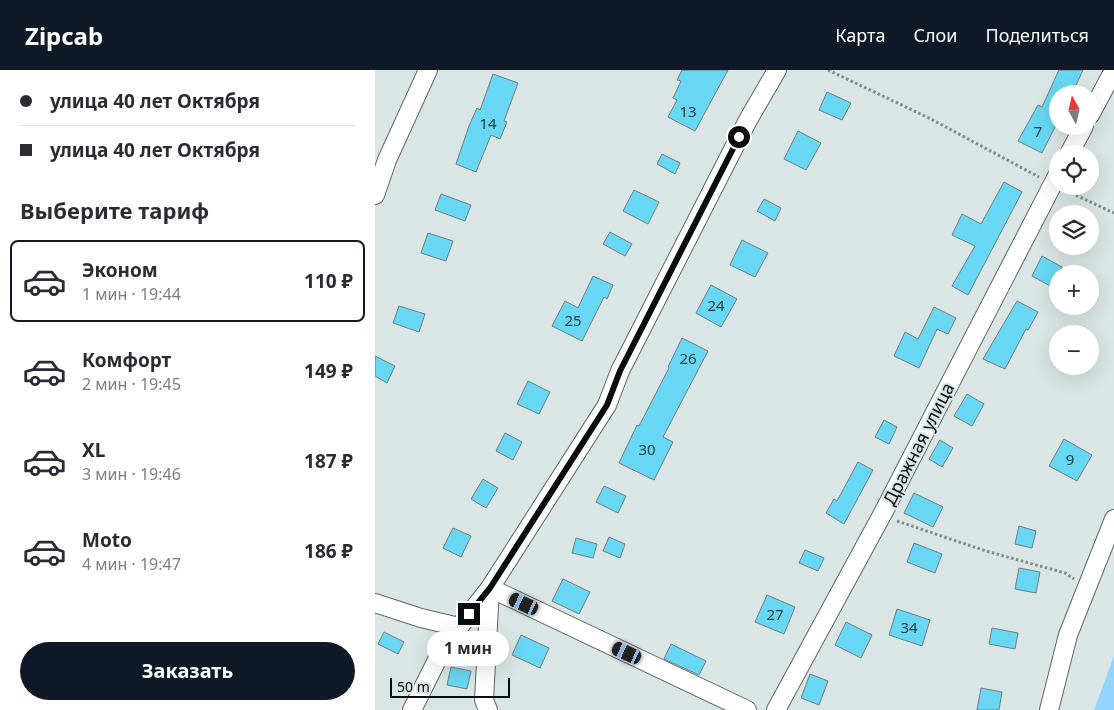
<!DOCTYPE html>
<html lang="ru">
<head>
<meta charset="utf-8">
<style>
  :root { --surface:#fff; --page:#f2f2f3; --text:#2b2b33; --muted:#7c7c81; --line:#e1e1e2; --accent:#111827 }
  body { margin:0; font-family:"Noto Sans",sans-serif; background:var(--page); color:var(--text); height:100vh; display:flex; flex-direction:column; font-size:19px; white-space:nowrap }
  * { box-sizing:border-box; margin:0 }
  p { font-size:16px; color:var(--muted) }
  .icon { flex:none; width:28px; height:28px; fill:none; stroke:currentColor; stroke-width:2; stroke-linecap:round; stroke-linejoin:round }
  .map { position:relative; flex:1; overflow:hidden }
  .sheet { display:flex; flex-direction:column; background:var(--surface); width:375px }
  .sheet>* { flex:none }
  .banner { display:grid; align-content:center; height:110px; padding:0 20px; background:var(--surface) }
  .needle { width:32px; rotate:352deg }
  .buttons { position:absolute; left:674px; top:15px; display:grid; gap:10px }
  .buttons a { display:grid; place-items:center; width:50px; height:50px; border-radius:50%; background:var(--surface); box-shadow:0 5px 20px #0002; font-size:25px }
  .scale { position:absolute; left:15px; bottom:12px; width:120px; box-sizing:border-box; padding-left:5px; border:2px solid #0a0d0d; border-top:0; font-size:14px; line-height:18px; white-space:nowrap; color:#0a0d0d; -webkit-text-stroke:4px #dae5e5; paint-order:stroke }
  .end { position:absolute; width:22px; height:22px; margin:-11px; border:6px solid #0a0d0d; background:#fff; box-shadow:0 0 0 2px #fff }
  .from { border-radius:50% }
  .bubble { position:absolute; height:35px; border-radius:18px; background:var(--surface); box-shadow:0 5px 20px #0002; font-size:16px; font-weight:700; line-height:35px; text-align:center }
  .car { position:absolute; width:15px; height:30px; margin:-15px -8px; border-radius:6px; box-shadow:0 0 4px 1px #0007; background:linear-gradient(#222 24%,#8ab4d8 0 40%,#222 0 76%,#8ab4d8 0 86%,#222 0) }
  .banner b { display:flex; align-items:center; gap:18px; height:48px; font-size:19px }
  .banner b+b { border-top:1px solid var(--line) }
  .banner i { width:12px; height:12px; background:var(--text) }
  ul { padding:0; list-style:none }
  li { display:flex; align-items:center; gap:15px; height:82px; margin:0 10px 8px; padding:0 10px; border:2px solid transparent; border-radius:8px }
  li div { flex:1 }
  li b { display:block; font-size:19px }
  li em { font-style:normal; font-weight:700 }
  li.selected { border-color:var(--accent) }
  li>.icon { width:45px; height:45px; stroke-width:1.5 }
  h2 { padding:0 20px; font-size:22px; line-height:60px }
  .primary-button { display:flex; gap:10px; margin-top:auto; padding:10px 20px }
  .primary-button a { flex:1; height:58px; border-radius:30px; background:var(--accent); color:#fff; font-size:20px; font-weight:700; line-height:58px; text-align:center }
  header { display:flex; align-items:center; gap:30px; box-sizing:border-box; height:70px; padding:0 25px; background:var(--accent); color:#fff }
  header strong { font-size:24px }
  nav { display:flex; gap:28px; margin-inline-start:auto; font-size:18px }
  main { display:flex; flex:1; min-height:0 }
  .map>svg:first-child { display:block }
  .water { fill:#94d4fe }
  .building { fill:#67d7f4; stroke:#737d7f }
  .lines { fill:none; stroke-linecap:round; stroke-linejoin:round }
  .minor-casing { stroke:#5c6666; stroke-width:20 }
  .path { stroke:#828a8a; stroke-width:3; stroke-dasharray:2.5 2.5; stroke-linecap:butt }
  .minor { stroke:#fff; stroke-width:18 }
  .route { stroke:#0a0d0d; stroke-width:6 }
  .labels { text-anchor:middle; stroke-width:4; stroke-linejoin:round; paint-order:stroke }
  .number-label { font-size:15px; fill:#214047 }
  .street-label { font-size:18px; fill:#0a0d0d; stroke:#dae5e5 }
</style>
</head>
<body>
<header>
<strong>Zipcab</strong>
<nav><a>Карта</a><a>Слои</a><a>Поделиться</a></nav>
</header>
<main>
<section class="sheet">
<div class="banner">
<b><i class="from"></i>улица 40 лет Октября</b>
<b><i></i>улица 40 лет Октября</b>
</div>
<h2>Выберите тариф</h2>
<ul>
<li class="selected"><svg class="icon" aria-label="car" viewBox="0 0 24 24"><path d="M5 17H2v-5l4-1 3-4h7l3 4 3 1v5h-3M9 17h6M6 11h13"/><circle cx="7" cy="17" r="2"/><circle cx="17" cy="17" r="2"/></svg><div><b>Эконом</b><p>1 мин · 19:44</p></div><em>110 ₽</em></li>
<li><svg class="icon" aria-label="car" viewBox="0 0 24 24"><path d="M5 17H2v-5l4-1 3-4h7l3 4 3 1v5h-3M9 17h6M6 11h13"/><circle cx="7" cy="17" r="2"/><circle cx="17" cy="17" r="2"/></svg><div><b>Комфорт</b><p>2 мин · 19:45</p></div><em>149 ₽</em></li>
<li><svg class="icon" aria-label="car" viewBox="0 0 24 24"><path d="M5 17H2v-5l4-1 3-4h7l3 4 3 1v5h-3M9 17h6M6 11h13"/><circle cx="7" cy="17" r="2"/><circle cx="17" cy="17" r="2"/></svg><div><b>XL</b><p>3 мин · 19:46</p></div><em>187 ₽</em></li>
<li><svg class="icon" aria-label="car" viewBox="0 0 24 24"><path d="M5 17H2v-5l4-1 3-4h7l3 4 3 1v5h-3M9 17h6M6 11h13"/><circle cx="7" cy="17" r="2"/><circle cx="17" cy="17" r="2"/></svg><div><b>Moto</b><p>4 мин · 19:47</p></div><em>186 ₽</em></li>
</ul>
<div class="primary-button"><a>Заказать</a></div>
</section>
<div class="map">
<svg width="739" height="640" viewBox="0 0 739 640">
  <rect width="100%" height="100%" fill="#dae5e5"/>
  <path class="water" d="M739 586V640H719Z"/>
  <g class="building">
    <path d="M307 0H353L320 61 293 47 302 30 298 28 306 11 302 10Z"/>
    <path d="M684 0H708L697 24H682V53L667 83 643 71 663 35 667 37Z"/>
    <path d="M118 4 143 13 129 51 132 52 125 69 116 65 101 102 81 94 94 56 102 38 105 40Z"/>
    <path d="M452 22 476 33 467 50 444 40Z"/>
    <path d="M423 61 446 73 431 100 409 89Z"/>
    <path d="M287 84 305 93 300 104 282 94Z"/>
    <path d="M629 112 647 122 593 225 577 216 600 176 577 165 587 144 606 154Z"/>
    <path d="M259 120 284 132 273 154 248 141Z"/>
    <path d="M66 124 96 135 90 151 60 140Z"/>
    <path d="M389 129 406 138 400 151 382 141Z"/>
    <path d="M235 162 257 174 250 186 228 174Z"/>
    <path d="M53 163 78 171 71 191 46 183Z"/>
    <path d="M367 170 393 183 380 207 355 195Z"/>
    <path d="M667 186 687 197 677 217 657 206Z"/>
    <path d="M218 206 238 215 232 229 229 227 207 271 177 256 190 231 203 238Z"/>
    <path d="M336 215 362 229 346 257 321 243Z"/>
    <path d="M642 231 663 242 653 260 651 259 630 299 608 289Z"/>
    <path d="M24 236 50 244 44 262 18 253Z"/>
    <path d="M559 237 581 248 573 264 562 259 544 298 519 286 530 262 543 269Z"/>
    <path d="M307 268 333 281 288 367 298 372 279 410 244 393 262 355 264 356 294 298 293 297Z"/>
    <path d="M0 286 20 296 12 313 0 306Z"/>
    <path d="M153 311 175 322 164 344 142 334Z"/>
    <path d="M592 324 609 334 597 356 579 346Z"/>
    <path d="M509 350 522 357 514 374 500 367Z"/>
    <path d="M130 363 147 372 138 390 121 381Z"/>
    <path d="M689 369 717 385 702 411 674 396Z"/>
    <path d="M565 370 578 378 567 397 554 389Z"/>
    <path d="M483 392 498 400 469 454 451 443 459 429 462 431Z"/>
    <path d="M108 409 123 418 111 438 96 429Z"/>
    <path d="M229 416 251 426 243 443 221 432Z"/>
    <path d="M539 423 568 437 558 457 529 443Z"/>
    <path d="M644 456 661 461 657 478 640 474Z"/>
    <path d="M78 458 96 466 86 487 68 478Z"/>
    <path d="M234 467 250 474 245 488 228 481Z"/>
    <path d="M201 468 222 474 218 488 197 483Z"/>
    <path d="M539 473 567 484 560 503 532 492Z"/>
    <path d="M430 480 449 488 443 501 424 493Z"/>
    <path d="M644 498 665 502 661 523 640 519Z"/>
    <path d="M188 509 215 522 204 544 177 531Z"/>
    <path d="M392 525 420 537 409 564 380 552Z"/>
    <path d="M522 539 555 550 547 576 514 565Z"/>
    <path d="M471 552 497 565 486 588 460 575Z"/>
    <path d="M617 558 643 563 640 579 614 574Z"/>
    <path d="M9 562 29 572 23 584 3 574Z"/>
    <path d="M146 565 174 578 165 598 137 585Z"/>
    <path d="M296 574 331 591 324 605 289 589Z"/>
    <path d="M76 597 96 601 92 619 72 615Z"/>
    <path d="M435 604 453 611 444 635 426 628Z"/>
    <path d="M606 618 627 622 624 640H602Z"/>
  </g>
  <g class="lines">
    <defs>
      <g id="minor">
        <path d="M715 45 739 0"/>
        <path d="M694 84 709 56"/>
        <path d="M0 125 12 90 53 0"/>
        <path d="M0 533 46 548 84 557"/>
        <path d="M37 640 69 576 115 518 232 335 245 301 373 50 402 0"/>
        <path d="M113 640 109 630 115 518 372 640"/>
        <path d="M401 640 508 443 682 106"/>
        <path d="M674 640 693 565 739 449"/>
      </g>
    </defs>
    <use href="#minor" class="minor-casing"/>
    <g class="path">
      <path d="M453 0 554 48 664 107"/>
      <path d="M692 121 739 143"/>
      <path d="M522 451 611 481 690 503 699 509"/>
    </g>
    <use href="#minor" class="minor"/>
  </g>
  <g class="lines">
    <path class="route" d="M94 544 115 518 232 335 245 301 364 67"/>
  </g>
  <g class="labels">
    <g class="number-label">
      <text x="313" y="47">13</text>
      <text x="113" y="59">14</text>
      <text x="663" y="67">7</text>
      <text x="341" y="241">24</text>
      <text x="198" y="256">25</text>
      <text x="313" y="294">26</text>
      <text x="272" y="385">30</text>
      <text x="695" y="395">9</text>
      <text x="400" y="550">27</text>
      <text x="534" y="563">34</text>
    </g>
    <g class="street-label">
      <text transform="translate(544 374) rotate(-63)" y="6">Дражная улица</text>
    </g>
  </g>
</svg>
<div class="buttons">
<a><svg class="needle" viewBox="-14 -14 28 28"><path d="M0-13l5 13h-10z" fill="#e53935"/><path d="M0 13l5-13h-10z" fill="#7c7c81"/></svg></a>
<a><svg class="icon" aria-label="locate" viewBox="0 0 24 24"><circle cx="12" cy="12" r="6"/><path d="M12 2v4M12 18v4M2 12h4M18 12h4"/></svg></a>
<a><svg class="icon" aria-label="layers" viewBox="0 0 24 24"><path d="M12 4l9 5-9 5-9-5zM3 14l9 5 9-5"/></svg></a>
<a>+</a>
<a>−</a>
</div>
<div class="scale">50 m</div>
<i class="end from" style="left:364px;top:67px"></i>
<i class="end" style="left:94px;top:544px"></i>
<div class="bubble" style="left:52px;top:561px;width:82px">1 мин</div>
<i class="car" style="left:149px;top:534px;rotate:295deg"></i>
<i class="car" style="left:252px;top:583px;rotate:295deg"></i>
</div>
</main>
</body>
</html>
